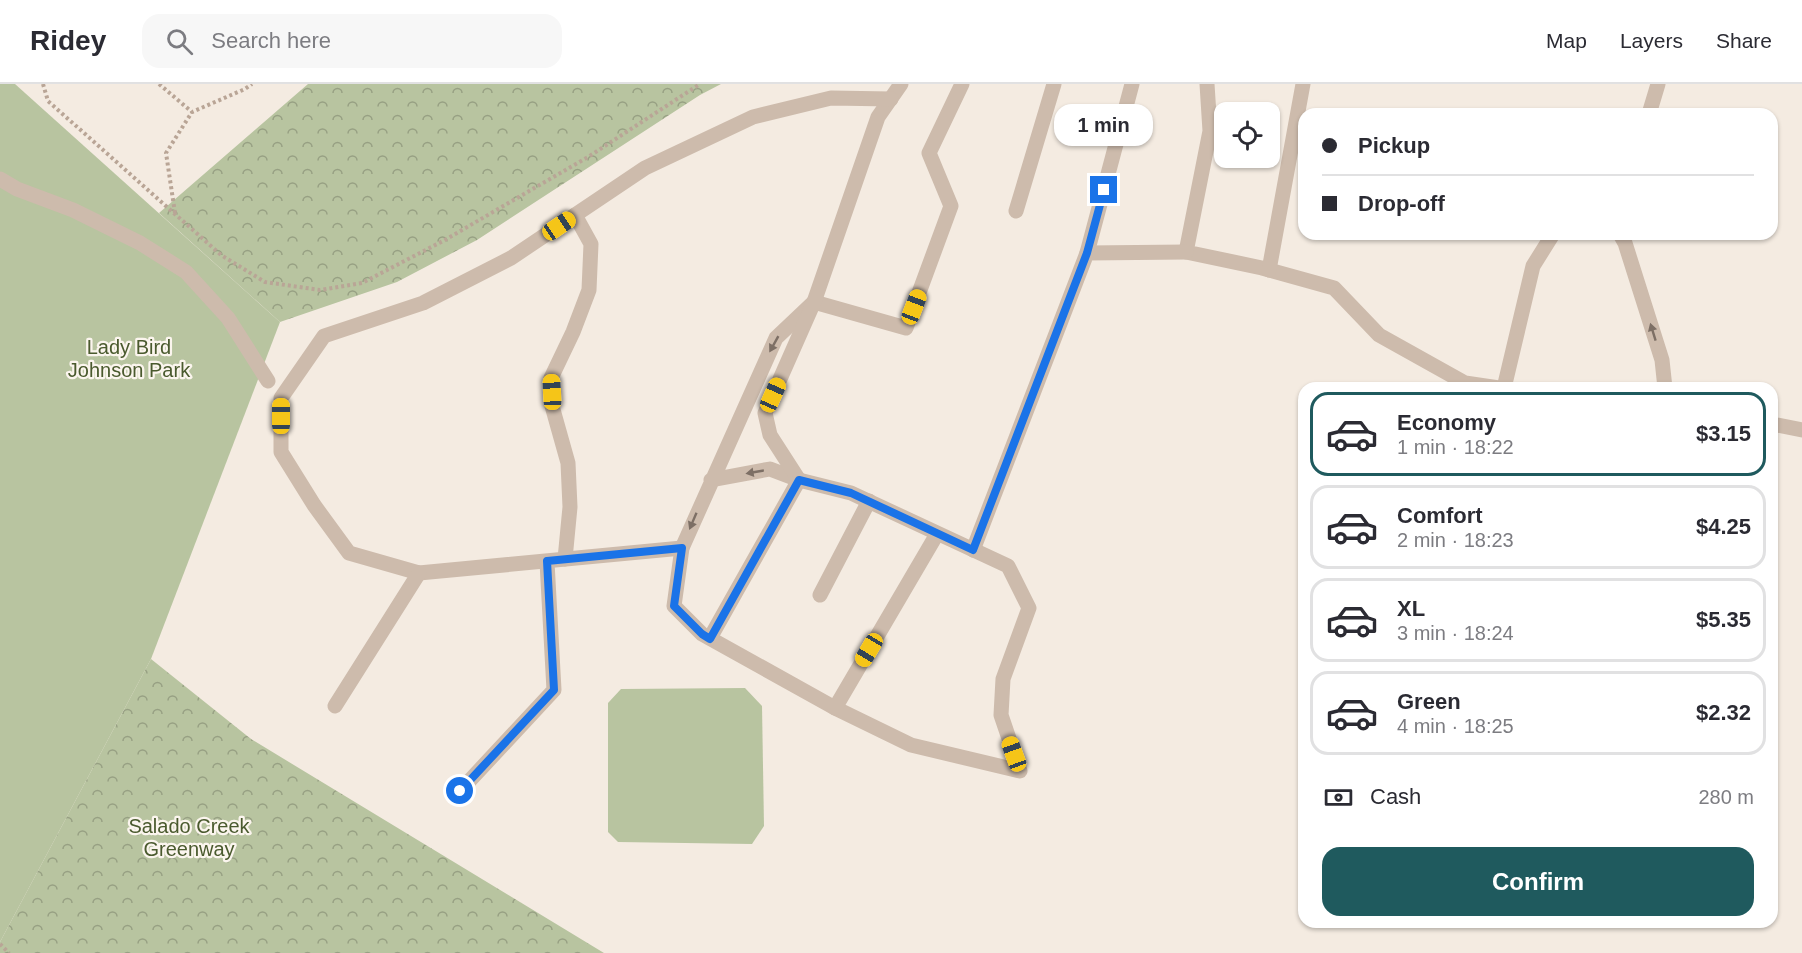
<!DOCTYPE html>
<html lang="en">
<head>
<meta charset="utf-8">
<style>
  :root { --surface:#fff; --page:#f7f7f7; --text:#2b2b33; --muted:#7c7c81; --line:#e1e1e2; --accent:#1f5a5e }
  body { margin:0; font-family:Arial,sans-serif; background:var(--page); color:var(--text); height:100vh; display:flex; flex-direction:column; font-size:22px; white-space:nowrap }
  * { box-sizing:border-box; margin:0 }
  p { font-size:20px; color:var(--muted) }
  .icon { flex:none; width:33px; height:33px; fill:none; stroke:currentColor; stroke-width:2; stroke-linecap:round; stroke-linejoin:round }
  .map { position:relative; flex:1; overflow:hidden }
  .sheet { position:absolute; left:1298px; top:298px; width:480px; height:546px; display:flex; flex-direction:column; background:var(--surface); border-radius:18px; box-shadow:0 2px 4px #0004 }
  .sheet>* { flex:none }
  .hud { position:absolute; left:1298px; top:24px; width:480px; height:132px; border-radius:18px; box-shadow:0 2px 4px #0004; display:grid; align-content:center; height:132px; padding:0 24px; background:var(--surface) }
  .controls { position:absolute; left:1214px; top:18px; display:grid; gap:12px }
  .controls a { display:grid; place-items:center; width:66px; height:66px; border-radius:12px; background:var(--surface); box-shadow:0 2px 4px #0004; font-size:30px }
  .end { position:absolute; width:27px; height:27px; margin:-14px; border:8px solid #1a73e8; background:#fff; box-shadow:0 0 0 3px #fff }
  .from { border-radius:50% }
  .bubble { position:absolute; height:42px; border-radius:18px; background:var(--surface); box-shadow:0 2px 4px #0004; font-size:20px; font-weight:700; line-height:42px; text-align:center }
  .car { position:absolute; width:18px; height:36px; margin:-18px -9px; border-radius:8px; box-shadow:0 0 4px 2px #0007; background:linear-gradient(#f5c518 24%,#345 0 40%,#f5c518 0 76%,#345 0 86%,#f5c518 0) }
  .hud b { display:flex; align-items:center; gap:21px; height:57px; font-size:22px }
  .hud b+b { border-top:2px solid var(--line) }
  .hud i { width:15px; height:15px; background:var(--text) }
  ul { padding:10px 0 0; list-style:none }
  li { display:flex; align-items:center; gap:18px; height:84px; margin:0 12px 9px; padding:0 12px; border:3px solid var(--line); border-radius:18px }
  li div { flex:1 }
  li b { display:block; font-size:22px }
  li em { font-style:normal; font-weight:700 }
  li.current { border-color:var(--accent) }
  li>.icon { width:54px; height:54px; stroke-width:1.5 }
  .pay { display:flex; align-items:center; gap:15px; height:66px; padding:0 24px; font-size:22px }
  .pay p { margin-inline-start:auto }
  .button { display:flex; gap:12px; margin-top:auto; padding:12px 24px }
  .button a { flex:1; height:69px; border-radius:18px; background:var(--accent); color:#fff; font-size:24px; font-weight:700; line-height:69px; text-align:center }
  header { display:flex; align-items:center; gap:36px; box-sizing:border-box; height:84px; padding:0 30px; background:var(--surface); border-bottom:2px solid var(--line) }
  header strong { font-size:28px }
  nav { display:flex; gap:33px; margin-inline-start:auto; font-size:21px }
  .search { width:420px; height:54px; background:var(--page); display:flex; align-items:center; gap:15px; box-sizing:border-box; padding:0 21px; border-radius:18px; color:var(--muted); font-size:22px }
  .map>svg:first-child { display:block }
  .green { fill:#b8c4a0 }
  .forest { fill:url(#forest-crowns) }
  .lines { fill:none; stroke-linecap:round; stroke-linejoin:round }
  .path { stroke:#b9a596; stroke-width:4; stroke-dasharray:3 3; stroke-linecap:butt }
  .minor { stroke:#cdbbac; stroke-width:15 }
  .oneway { fill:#7d6f65 }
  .route { stroke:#1a73e8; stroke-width:8 }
  .labels { text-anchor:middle; stroke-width:4.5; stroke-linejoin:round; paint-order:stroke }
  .park-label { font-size:20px; fill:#4a5a2e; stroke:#fbf5ee }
</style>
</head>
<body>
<header>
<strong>Ridey</strong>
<div class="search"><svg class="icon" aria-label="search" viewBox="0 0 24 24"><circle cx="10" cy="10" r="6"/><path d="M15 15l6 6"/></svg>Search here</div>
<nav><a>Map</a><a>Layers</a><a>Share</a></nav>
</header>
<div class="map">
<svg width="1802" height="869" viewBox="0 0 1802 869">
  <defs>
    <pattern id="forest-crowns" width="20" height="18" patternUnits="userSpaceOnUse" patternTransform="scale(1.5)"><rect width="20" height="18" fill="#b8c4a0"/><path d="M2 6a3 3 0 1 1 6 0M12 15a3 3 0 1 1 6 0" fill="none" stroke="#97a083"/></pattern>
  </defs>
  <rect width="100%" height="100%" fill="#f4ebe1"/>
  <g class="green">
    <path d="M0 0H15L280 238 151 575 0 858Z"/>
    <path d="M745 604 762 622 764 742 752 760 618 758 608 748V619L621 605Z"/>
  </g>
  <g class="forest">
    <path d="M308 0H721L700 11 477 156 397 198 280 238 159 129Z"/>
    <path d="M151 575 251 655 604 869H0V858Z"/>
  </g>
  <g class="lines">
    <g class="path">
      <path d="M43 0 48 17 221 171 265 198 320 206 362 199 443 157 588 73 700 0"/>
      <path d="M159 0 192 28 245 5 252 0"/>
      <path d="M175 129 166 69 192 28"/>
      <path d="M0 860 9 869"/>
    </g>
    <g class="minor">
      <path d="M1207 0 1210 47 1186 168 1262 184 1334 204 1379 251 1465 299 1499 304"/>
      <path d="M1649 30 1658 0"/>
      <path d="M0 95 17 105 73 126 140 159 186 188 228 234 268 297"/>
      <path d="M1016 127 1054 0"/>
      <path d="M1620 150 1625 159 1662 276 1665 304"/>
      <path d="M1087 169 1132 0"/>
      <path d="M1269 186 1303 0"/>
      <path d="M814 218 906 244 951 122 929 69 962 0"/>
      <path d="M1504 304 1533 182 1553 150"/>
      <path d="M1772 340 1802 346"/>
      <path d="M711 396 770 385 799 396 851 409 1008 482 1029 524 1003 595 1001 631 1020 687 911 661 835 624 702 550 674 522 682 464 776 254 814 218"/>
      <path d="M799 396 770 351 765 329 814 218 878 33 901 0"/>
      <path d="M682 464 419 489 349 469 314 421 281 368V314L324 252 423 219 511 174 645 84 753 33 831 14 891 15"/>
      <path d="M973 466 1087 169 1186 168"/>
      <path d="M565 475 570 423 568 379 552 322 551 294 573 248 589 206 591 160 575 131"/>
      <path d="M820 511 869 417"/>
      <path d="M710 554 799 396"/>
      <path d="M335 622 419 489"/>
      <path d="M835 624 937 450"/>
      <path d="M460 707 554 606 547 478"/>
    </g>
  </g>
  <defs><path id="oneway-solid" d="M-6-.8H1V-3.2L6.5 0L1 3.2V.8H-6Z" transform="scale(1.5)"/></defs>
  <g class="oneway">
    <use href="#oneway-solid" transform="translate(1653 248) rotate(-107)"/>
    <use href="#oneway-solid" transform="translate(774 260) rotate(119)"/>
    <use href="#oneway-solid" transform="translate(755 388) rotate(170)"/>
    <use href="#oneway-solid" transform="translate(693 437) rotate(113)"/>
  </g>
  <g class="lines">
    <path class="route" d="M460 707 554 606 547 477 682 464 674 522 702 550 710 555 799 396 851 409 973 466 1087 169 1104 106"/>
  </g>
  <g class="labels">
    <g class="park-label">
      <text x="129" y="270">Lady Bird<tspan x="129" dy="23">Johnson Park</tspan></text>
      <text x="189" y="749">Salado Creek<tspan x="189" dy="23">Greenway</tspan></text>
    </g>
  </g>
</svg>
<div class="controls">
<a><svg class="icon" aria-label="locate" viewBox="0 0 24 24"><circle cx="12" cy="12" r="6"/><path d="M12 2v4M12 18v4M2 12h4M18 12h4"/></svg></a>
</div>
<i class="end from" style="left:460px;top:707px"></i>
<i class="end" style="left:1104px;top:106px"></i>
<div class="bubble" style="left:1054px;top:20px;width:99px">1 min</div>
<i class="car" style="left:559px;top:142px;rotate:56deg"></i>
<i class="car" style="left:914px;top:223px;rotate:21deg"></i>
<i class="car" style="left:552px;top:308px;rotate:357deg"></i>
<i class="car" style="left:773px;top:311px;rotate:24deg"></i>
<i class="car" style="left:281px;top:332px;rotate:0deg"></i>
<i class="car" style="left:869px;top:566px;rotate:211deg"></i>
<i class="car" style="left:1014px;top:670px;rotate:340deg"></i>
<div class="hud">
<b><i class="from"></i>Pickup</b>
<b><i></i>Drop-off</b>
</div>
<section class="sheet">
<ul>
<li class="current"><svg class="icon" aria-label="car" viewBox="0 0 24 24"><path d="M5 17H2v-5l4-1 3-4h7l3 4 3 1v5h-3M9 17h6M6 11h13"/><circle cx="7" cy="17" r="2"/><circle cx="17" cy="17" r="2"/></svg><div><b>Economy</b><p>1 min · 18:22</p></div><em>$3.15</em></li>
<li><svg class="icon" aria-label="car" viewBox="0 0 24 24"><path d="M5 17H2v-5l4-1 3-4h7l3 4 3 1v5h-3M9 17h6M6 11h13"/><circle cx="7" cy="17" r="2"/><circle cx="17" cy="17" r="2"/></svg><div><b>Comfort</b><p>2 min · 18:23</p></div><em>$4.25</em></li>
<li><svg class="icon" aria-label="car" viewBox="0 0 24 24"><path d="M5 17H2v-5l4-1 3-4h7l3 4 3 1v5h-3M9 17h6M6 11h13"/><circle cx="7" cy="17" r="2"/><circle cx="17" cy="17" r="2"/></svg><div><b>XL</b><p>3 min · 18:24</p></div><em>$5.35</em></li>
<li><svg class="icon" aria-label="car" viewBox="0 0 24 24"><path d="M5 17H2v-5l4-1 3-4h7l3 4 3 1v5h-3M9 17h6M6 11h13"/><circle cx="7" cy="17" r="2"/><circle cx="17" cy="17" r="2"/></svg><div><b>Green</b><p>4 min · 18:25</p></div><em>$2.32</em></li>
</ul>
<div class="pay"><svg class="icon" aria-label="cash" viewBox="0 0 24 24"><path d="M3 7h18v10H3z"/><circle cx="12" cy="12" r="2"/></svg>Cash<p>280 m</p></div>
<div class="button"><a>Confirm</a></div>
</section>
</div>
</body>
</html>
